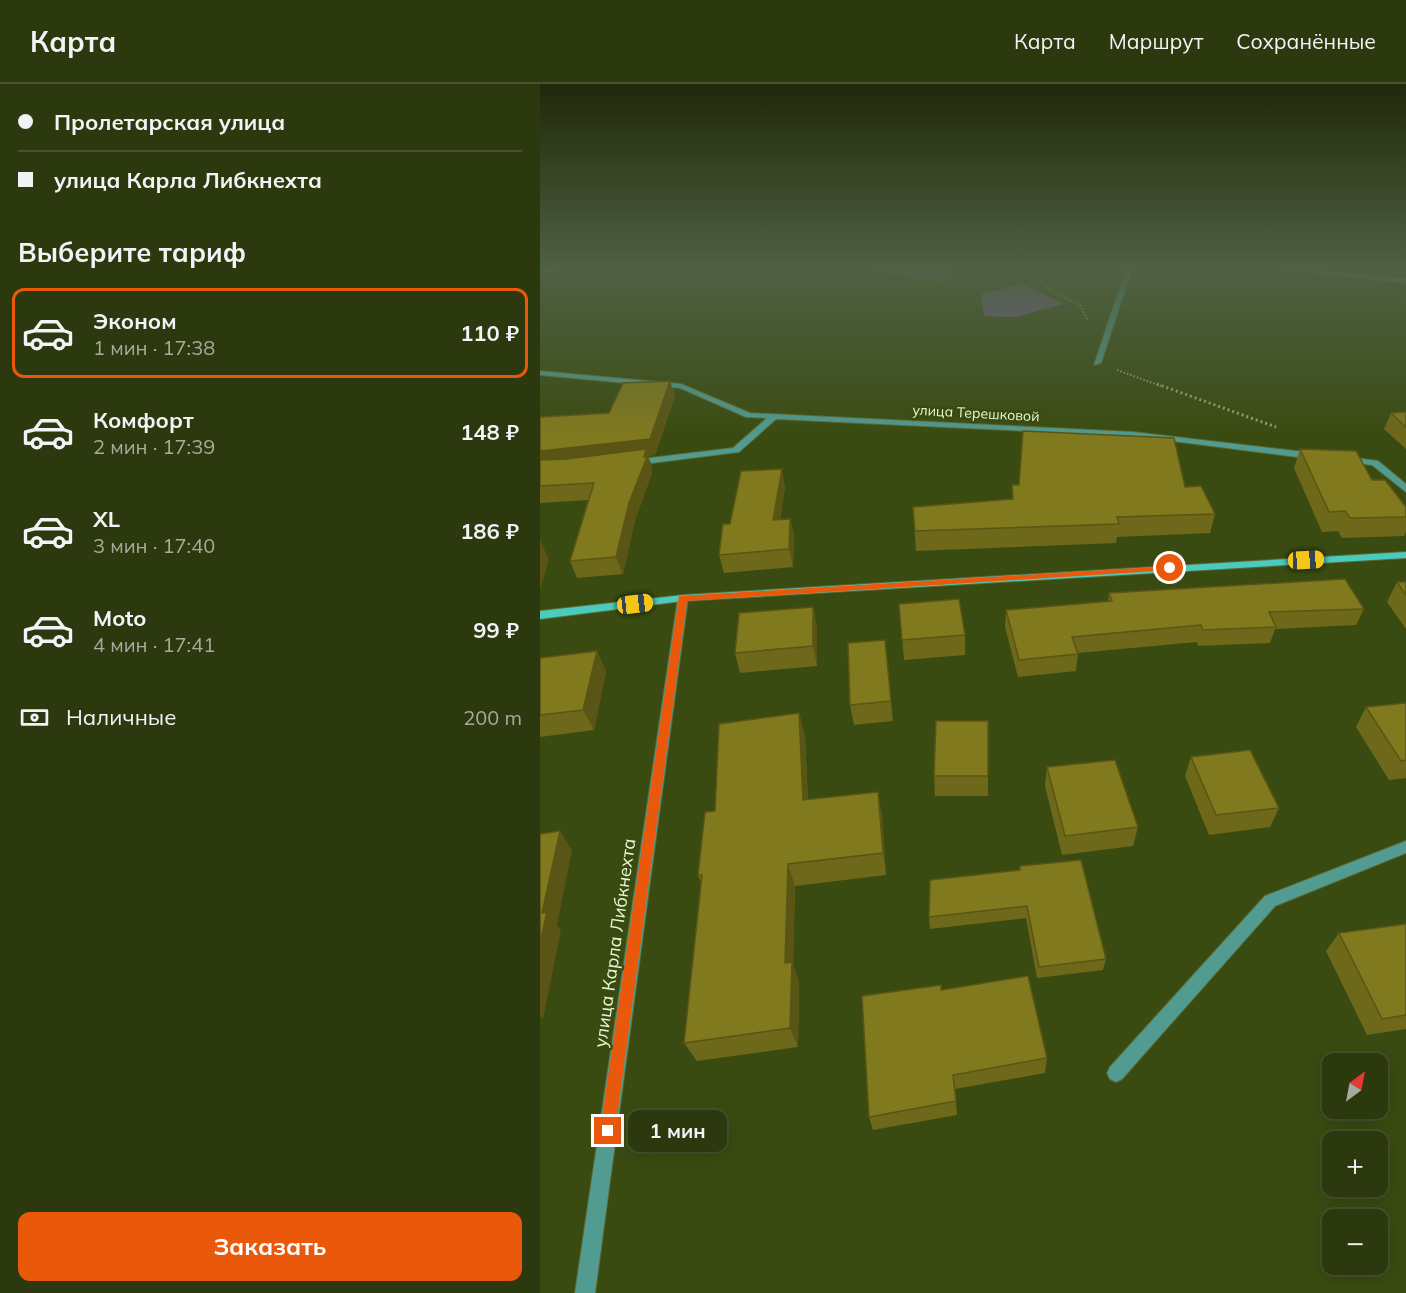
<!DOCTYPE html>
<html lang="ru">
<head>
<meta charset="utf-8">
<style>
  :root { --surface:#2c380d; --page:#343f16; --text:#f1f3f6; --muted:#a6ac9d; --line:#48522e; --accent:#ea580c }
  body { margin:0; font-family:Mulish,sans-serif; background:var(--page); color:var(--text); height:100vh; display:flex; flex-direction:column; font-size:22px; white-space:nowrap }
  * { box-sizing:border-box; margin:0 }
  p { font-size:20px; color:var(--muted) }
  .icon { flex:none; width:33px; height:33px; fill:none; stroke:currentColor; stroke-width:2; stroke-linecap:round; stroke-linejoin:round }
  .map { position:relative; flex:1; overflow:hidden }
  .sheet { display:flex; flex-direction:column; background:var(--surface); width:540px }
  .sheet>* { flex:none }
  .top-card { display:grid; align-content:center; height:132px; padding:0 18px; background:var(--surface) }
  .needle { width:39px; rotate:32deg }
  .buttons { position:absolute; left:782px; top:969px; display:grid; gap:12px }
  .buttons a { display:grid; place-items:center; width:66px; height:66px; border-radius:12px; background:var(--surface); box-shadow:0 3px 15px #0003,0 0 0 2px var(--line); font-size:30px }
  .end { position:absolute; width:27px; height:27px; margin:-14px; border:8px solid #ea580c; background:#fff; box-shadow:0 0 0 3px #fff }
  .from { border-radius:50% }
  .bubble { position:absolute; height:42px; border-radius:12px; background:var(--surface); box-shadow:0 3px 15px #0003,0 0 0 2px var(--line); font-size:20px; font-weight:700; line-height:42px; text-align:center }
  .car { position:absolute; width:18px; height:36px; margin:-18px -9px; border-radius:8px; box-shadow:0 0 4px 2px #0007; background:linear-gradient(#f5c518 24%,#345 0 40%,#f5c518 0 76%,#345 0 86%,#f5c518 0) }
  .top-card b { display:flex; align-items:center; gap:21px; height:57px; font-size:22px }
  .top-card b+b { border-top:2px solid var(--line) }
  .top-card i { width:15px; height:15px; background:var(--text) }
  ul { padding:0; list-style:none }
  li { display:flex; align-items:center; gap:18px; height:90px; margin:0 12px 9px; padding:0 6px; border:3px solid transparent; border-radius:12px }
  li div { flex:1 }
  li b { display:block; font-size:22px }
  li em { font-style:normal; font-weight:700 }
  li.on { border-color:var(--accent) }
  li>.icon { width:54px; height:54px; stroke-width:1.5 }
  h2 { padding:0 18px; font-size:27px; line-height:72px }
  .pay { display:flex; align-items:center; gap:15px; height:66px; padding:0 18px; font-size:22px }
  .pay p { margin-inline-start:auto }
  .button { display:flex; gap:12px; margin-top:auto; padding:12px 18px }
  .button a { flex:1; height:69px; border-radius:12px; background:var(--accent); color:#fff; font-size:24px; font-weight:700; line-height:69px; text-align:center }
  header { display:flex; align-items:center; gap:36px; box-sizing:border-box; height:84px; padding:0 30px; background:var(--surface); border-bottom:2px solid var(--line) }
  header strong { font-size:28px }
  nav { display:flex; gap:33px; margin-inline-start:auto; font-size:21px }
  main { display:flex; flex:1; min-height:0 }
  .map>svg:first-child { display:block }
  .forest { fill:#7b5b9f }
  .lines { fill:none; stroke-linecap:round; stroke-linejoin:round }
  .service-casing { stroke:#5a6a34; stroke-width:2 }
  .minor-casing { stroke:#5a6a34; stroke-width:2 }
  .secondary-casing { stroke:#5a6a34; stroke-width:2 }
  .path-far1 { stroke:#93a373; stroke-width:2; stroke-dasharray:1.5 2; stroke-linecap:butt }
  .path { stroke:#93a373; stroke-width:3; stroke-dasharray:2 3; stroke-linecap:butt }
  .service { fill:#519b91; fill-rule:evenodd }
  .minor { fill:#519b91; fill-rule:evenodd }
  .secondary { fill:#4acbbd; fill-rule:evenodd }
  .wall { fill:#6e681a }
  .shaded-wall { fill:#5a5515 }
  .building { fill:#80791e; stroke:#5a5515; stroke-width:1.5 }
  .route { fill:#ea580c }
  .labels { text-anchor:middle; stroke-width:5; stroke-linejoin:round; paint-order:stroke }
  .far-street-label { font-size:14px; fill:#eaf9d3; stroke:#3a4b11 }
  .near-street-label { font-size:18px; fill:#eaf9d3; stroke:#3a4b11 }
</style>
</head>
<body>
<header>
<strong>Карта</strong>
<nav><a>Карта</a><a>Маршрут</a><a>Сохранённые</a></nav>
</header>
<main>
<section class="sheet">
<div class="top-card">
<b><i class="from"></i>Пролетарская улица</b>
<b><i></i>улица Карла Либкнехта</b>
</div>
<h2>Выберите тариф</h2>
<ul>
<li class="on"><svg class="icon" aria-label="car" viewBox="0 0 24 24"><path d="M5 17H2v-5l4-1 3-4h7l3 4 3 1v5h-3M9 17h6M6 11h13"/><circle cx="7" cy="17" r="2"/><circle cx="17" cy="17" r="2"/></svg><div><b>Эконом</b><p>1 мин · 17:38</p></div><em>110 ₽</em></li>
<li><svg class="icon" aria-label="car" viewBox="0 0 24 24"><path d="M5 17H2v-5l4-1 3-4h7l3 4 3 1v5h-3M9 17h6M6 11h13"/><circle cx="7" cy="17" r="2"/><circle cx="17" cy="17" r="2"/></svg><div><b>Комфорт</b><p>2 мин · 17:39</p></div><em>148 ₽</em></li>
<li><svg class="icon" aria-label="car" viewBox="0 0 24 24"><path d="M5 17H2v-5l4-1 3-4h7l3 4 3 1v5h-3M9 17h6M6 11h13"/><circle cx="7" cy="17" r="2"/><circle cx="17" cy="17" r="2"/></svg><div><b>XL</b><p>3 мин · 17:40</p></div><em>186 ₽</em></li>
<li><svg class="icon" aria-label="car" viewBox="0 0 24 24"><path d="M5 17H2v-5l4-1 3-4h7l3 4 3 1v5h-3M9 17h6M6 11h13"/><circle cx="7" cy="17" r="2"/><circle cx="17" cy="17" r="2"/></svg><div><b>Moto</b><p>4 мин · 17:41</p></div><em>99 ₽</em></li>
</ul>
<div class="pay"><svg class="icon" aria-label="cash" viewBox="0 0 24 24"><path d="M3 7h18v10H3z"/><circle cx="12" cy="12" r="2"/></svg>Наличные<p>200 m</p></div>
<div class="button"><a>Заказать</a></div>
</section>
<div class="map">
<svg width="866" height="1209" viewBox="0 0 866 1209">
  <rect width="100%" height="100%" fill="#3a4b11"/>
  <g class="forest">
    <path d="M317 185H417L403 198Z"/>
    <path d="M483 200 523 220 476 233 444 232 441 210Z"/>
  </g>
  <g class="lines">
    <defs>
      <path id="service" d="M866 757V769L735 822 582 995 576 998 570 995 567 989 570 983 725 812Z"/>
      <g id="minor">
        <path d="M9 185H24L0 190V186Z"/>
        <path d="M586 185H592L561 279 554 281Z"/>
        <path d="M736 185H758L866 195V199Z"/>
        <path d="M0 287 141 300 210 329 593 348 773 369 777 372 773 375 593 352 236 335 199 368 96 381 92 378 93 376 193 364 227 334 206 333 140 304 0 291Z"/>
        <path d="M808 373 838 377 866 400V408L832 381 805 378V374Z"/>
        <path d="M143 511 148 514 55 1209H35L138 514Z"/>
      </g>
      <path id="secondary" d="M866 468V474L143 517 0 535V527L143 511Z"/>
    </defs>
    <use href="#service" class="service-casing"/>
    <use href="#minor" class="minor-casing"/>
    <use href="#secondary" class="secondary-casing"/>
    <g class="path-far1">
      <path d="M490 185 508 205 540 221 548 237"/>
      <path d="M577 286 621 302"/>
    </g>
    <path class="path" d="M617 300 736 343"/>
    <use href="#service" class="service"/>
    <use href="#minor" class="minor"/>
    <use href="#secondary" class="secondary"/>
  </g>
  <g class="wall">
    <path d="M130 297 135 312 115 371 108 372 112 382 111 385 112 389 95 436 83 490 37 494 30 477 48 416 0 419V333L69 329Z"/>
    <path d="M866 328V365L844 345 851 329Z"/>
    <path d="M760 365 832 396 866 423V448L864 452 802 454 798 447 782 448 754 384Z"/>
    <path d="M472 401 645 403 675 430 670 449 577 453 576 459 376 467 373 423 472 415Z"/>
    <path d="M245 402 240 436 250 435 254 452 253 483 184 489 179 471 190 440Z"/>
    <path d="M857 498H866V545L847 518Z"/>
    <path d="M569 509 824 525 816 541 735 545 730 559 658 562 657 558 538 569 536 587 478 593 465 543 466 526 568 517Z"/>
    <path d="M359 520 425 551V571L364 576Z"/>
    <path d="M273 523 277 543V582L200 589 195 569Z"/>
    <path d="M345 556 353 637 314 641 310 621Z"/>
    <path d="M0 574 66 587 54 646 0 653Z"/>
    <path d="M866 619V694L849 696 816 643 826 623Z"/>
    <path d="M259 629 265 653 268 716 342 731 346 791 255 802 253 881 259 898 258 963 157 977 144 959 161 799 158 791 175 727Z"/>
    <path d="M651 673 739 724 730 743 669 751 645 692Z"/>
    <path d="M507 683 598 743 593 762 522 771 505 702Z"/>
    <path d="M394 692H448V712H395Z"/>
    <path d="M480 782 566 875 563 886 497 894 486 834 390 845 389 833 479 786Z"/>
    <path d="M866 840V945L827 951 786 867 799 849Z"/>
    <path d="M401 906 507 974 505 989 415 1005 417 1031 333 1046 329 1033Z"/>
  </g>
  <g class="shaded-wall">
    <path d="M130 297 135 312 115 371 108 372 112 382 111 385 112 389 95 436 83 490 76 473 89 419 105 377 0 384V367Z"/>
    <path d="M242 385 245 402 237 454 233 436Z"/>
    <path d="M250 435 254 452 253 483 249 465Z"/>
    <path d="M0 456 9 476 0 505Z"/>
    <path d="M273 523 277 543V582L273 562Z"/>
    <path d="M57 567 66 587 54 646 43 626Z"/>
    <path d="M259 629 265 653 269 739 263 716Z"/>
    <path d="M338 708 342 731 346 791 343 769Z"/>
    <path d="M20 747 32 766 17 841 21 846 3 935 0 932V859L2 829Z"/>
    <path d="M248 780 255 802 253 881 259 898 258 963 250 944 245 879Z"/>
  </g>
  <g class="building">
    <path d="M130 297 110 355 0 367V333L69 329 83 299Z"/>
    <path d="M866 328V343L851 329Z"/>
    <path d="M483 347 634 354 645 403 661 402 675 430 577 433 579 440 375 447 373 423 473 415 472 401H479Z"/>
    <path d="M106 365 104 373H107L89 419 76 473 30 477 54 399 0 402V376L27 375Z"/>
    <path d="M760 365 816 367 832 396H845L866 423V433L810 434 805 427 789 428Z"/>
    <path d="M242 385 233 436 250 435 249 465 179 471 183 440H190L201 387Z"/>
    <path d="M805 495 824 525 729 528 736 543 663 546 661 541 532 553 538 570 479 576 466 526 572 517 569 509Z"/>
    <path d="M857 498H866V511Z"/>
    <path d="M419 515 425 551 362 556 359 520Z"/>
    <path d="M273 523V562L195 569 199 529Z"/>
    <path d="M345 556 351 617 310 621 308 559Z"/>
    <path d="M57 567 43 626 0 631V574Z"/>
    <path d="M866 619V676L861 677 826 623Z"/>
    <path d="M259 629 263 716 338 708 343 769 248 780 245 879 252 878 250 944 144 959 162 791H158L165 728 175 727 179 640Z"/>
    <path d="M396 637H448V692H394Z"/>
    <path d="M710 666 739 724 676 731 651 673Z"/>
    <path d="M575 676 598 743 525 752 507 683Z"/>
    <path d="M20 747 2 829 7 828 0 859V750Z"/>
    <path d="M541 776 566 875 499 883 487 822 389 833 390 796 480 786V782Z"/>
    <path d="M866 840V931L842 935 799 849Z"/>
    <path d="M488 892 507 974 413 991 416 1017 329 1033 322 912 401 901V906Z"/>
  </g>
  <linearGradient id="sky" x2="0" y2="1"><stop stop-color="#202909"/><stop offset="0.52" stop-color="#4f6143"/><stop offset="1" stop-color="#4f6143" stop-opacity="0"/></linearGradient>
  <rect width="866" height="354" fill="url(#sky)"/>
  <path class="route" d="M630 482 632 486 147 517 75 1047 73 1052 68 1054 63 1052 60 1047 139 512Z"/>
  <g class="labels">
    <g class="far-street-label">
      <text transform="translate(436 329) rotate(3)" y="5">улица Терешковой</text>
    </g>
    <g class="near-street-label">
      <text transform="translate(75 859) rotate(-82)" y="6">улица Карла Либкнехта</text>
    </g>
  </g>
</svg>
<div class="buttons">
<a><svg class="needle" viewBox="-14 -14 28 28"><path d="M0-13l5 13h-10z" fill="#e53935"/><path d="M0 13l5-13h-10z" fill="#a6ac9d"/></svg></a>
<a>+</a>
<a>−</a>
</div>
<i class="end from" style="left:630px;top:484px"></i>
<i class="end" style="left:68px;top:1047px"></i>
<div class="bubble" style="left:88px;top:1026px;width:99px">1 мин</div>
<i class="car" style="left:766px;top:476px;rotate:87deg"></i>
<i class="car" style="left:95px;top:520px;rotate:83deg"></i>
</div>
</main>
</body>
</html>
